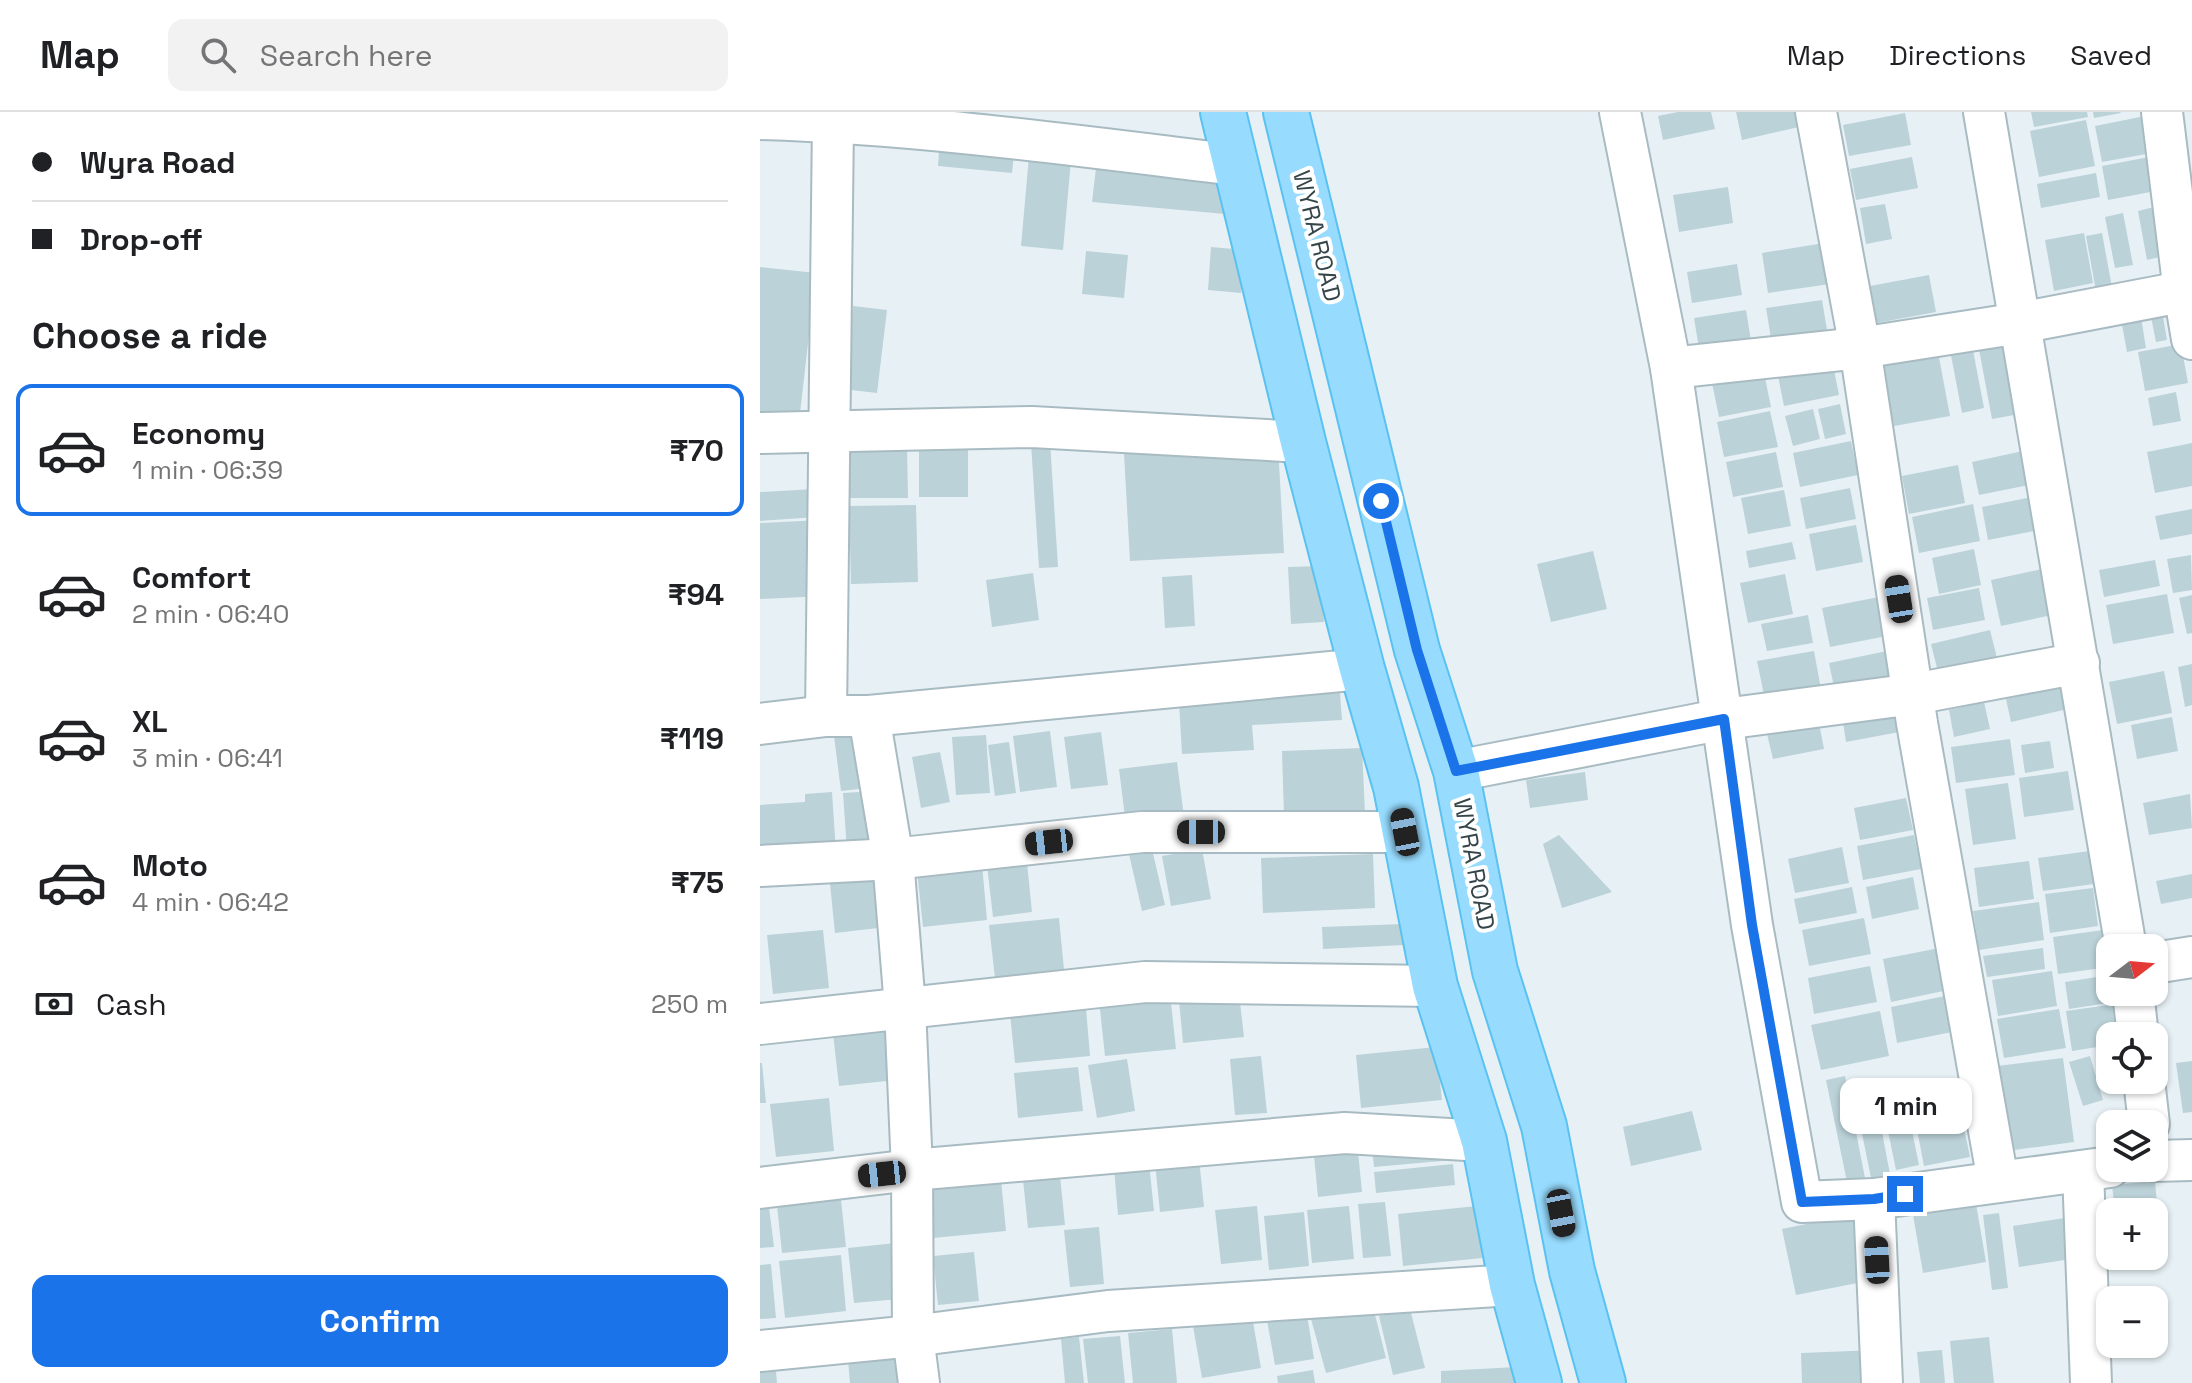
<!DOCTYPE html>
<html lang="en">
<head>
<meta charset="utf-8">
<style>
  :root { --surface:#fff; --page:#f2f2f2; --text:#202124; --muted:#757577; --line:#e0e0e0; --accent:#1a73e8 }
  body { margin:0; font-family:"Space Grotesk",sans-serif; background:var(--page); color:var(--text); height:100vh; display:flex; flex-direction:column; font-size:30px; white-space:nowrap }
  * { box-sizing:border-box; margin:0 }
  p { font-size:26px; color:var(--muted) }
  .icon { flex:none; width:44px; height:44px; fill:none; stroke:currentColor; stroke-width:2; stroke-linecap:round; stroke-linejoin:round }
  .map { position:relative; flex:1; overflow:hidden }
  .panel { display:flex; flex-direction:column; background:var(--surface); width:760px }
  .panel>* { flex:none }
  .hud { display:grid; align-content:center; height:176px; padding:0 32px; background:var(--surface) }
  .needle { width:52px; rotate:74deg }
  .tools { position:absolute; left:1336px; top:822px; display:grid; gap:16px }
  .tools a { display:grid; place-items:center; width:72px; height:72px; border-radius:16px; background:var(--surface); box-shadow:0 2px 6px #0004; font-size:40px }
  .end { position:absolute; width:36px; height:36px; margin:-18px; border:10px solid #1a73e8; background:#fff; box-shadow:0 0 0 4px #fff }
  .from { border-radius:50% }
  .bubble { position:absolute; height:56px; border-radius:16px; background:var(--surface); box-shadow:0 2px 6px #0004; font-size:26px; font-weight:600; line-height:56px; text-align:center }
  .car { position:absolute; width:24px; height:48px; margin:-24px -12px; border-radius:10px; box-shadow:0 0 6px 2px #0007; background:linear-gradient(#222 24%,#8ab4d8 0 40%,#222 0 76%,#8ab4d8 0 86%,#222 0) }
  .hud b { display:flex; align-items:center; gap:28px; height:76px; font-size:30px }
  .hud b+b { border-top:2px solid var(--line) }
  .hud i { width:20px; height:20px; background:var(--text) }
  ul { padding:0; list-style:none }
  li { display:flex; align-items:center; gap:24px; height:132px; margin:0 16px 12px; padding:0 16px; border:4px solid transparent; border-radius:16px }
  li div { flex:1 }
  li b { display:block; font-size:30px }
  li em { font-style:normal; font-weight:600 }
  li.current { border-color:var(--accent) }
  li>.icon { width:72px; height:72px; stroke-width:1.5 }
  h2 { padding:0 32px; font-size:36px; line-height:96px }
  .pay { display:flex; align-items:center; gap:20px; height:88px; padding:0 32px; font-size:30px }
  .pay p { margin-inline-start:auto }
  .primary-button { display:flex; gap:16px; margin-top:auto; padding:16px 32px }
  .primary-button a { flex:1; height:92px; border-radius:16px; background:var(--accent); color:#fff; font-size:32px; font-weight:600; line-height:92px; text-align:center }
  header { display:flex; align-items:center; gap:48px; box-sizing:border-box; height:112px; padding:0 40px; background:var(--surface); border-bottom:2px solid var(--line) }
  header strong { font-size:38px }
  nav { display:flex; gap:44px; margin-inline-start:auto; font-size:28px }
  .search { width:560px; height:72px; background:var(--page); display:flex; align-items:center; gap:20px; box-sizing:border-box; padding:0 28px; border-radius:16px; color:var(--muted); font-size:30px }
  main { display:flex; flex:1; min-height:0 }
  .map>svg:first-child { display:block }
  .building { fill:#bbd2d8 }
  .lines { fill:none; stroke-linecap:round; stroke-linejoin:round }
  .minor-casing { stroke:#a9bbc2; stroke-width:44 }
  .major-casing { stroke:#5ac1f1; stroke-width:48 }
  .minor { stroke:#fff; stroke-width:40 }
  .major { stroke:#97dcff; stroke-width:44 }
  .route { stroke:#1a73e8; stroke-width:10 }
  .labels { text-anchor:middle; stroke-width:8; stroke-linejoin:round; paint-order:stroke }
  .street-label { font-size:24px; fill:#35454a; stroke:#fff }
</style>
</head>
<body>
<header>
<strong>Map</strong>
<div class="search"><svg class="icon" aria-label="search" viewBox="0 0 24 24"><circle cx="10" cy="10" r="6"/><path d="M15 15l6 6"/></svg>Search here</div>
<nav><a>Map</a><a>Directions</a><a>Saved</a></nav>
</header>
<main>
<section class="panel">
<div class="hud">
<b><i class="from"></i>Wyra Road</b>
<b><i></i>Drop-off</b>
</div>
<h2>Choose a ride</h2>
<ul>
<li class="current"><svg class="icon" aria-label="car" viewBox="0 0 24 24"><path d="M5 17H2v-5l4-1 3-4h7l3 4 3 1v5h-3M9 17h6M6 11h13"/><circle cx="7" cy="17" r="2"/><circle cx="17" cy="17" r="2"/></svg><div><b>Economy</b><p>1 min · 06:39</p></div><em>₹70</em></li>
<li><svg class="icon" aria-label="car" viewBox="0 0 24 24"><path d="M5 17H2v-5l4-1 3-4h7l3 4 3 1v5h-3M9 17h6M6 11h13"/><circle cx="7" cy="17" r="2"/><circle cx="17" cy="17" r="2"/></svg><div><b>Comfort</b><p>2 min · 06:40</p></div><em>₹94</em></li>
<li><svg class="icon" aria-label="car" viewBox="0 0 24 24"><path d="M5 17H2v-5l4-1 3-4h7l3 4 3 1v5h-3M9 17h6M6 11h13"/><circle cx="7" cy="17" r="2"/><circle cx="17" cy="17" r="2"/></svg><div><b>XL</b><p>3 min · 06:41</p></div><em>₹119</em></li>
<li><svg class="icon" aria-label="car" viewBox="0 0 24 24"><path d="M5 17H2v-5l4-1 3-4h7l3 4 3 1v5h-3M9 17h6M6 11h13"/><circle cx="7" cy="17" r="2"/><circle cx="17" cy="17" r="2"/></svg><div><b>Moto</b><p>4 min · 06:42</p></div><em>₹75</em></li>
</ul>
<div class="pay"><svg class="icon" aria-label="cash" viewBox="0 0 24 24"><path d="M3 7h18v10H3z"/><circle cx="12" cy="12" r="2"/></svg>Cash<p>250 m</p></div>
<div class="primary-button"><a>Confirm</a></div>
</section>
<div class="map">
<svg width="1432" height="1271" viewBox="0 0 1432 1271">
  <rect width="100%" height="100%" fill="#e7f1f5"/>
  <g class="building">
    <path d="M918 0H951L955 17 903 28 898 4Z"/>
    <path d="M976 0H1036L1039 15 982 28Z"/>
    <path d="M1271 0H1327L1328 5 1274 15Z"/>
    <path d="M1333 0H1360L1361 1 1334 6Z"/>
    <path d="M1145 1 1151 33 1089 44 1083 13Z"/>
    <path d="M1385 4 1392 41 1342 50 1335 14Z"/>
    <path d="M1326 8 1335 54 1279 65 1270 19Z"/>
    <path d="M180 25 255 32 252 61 178 54Z"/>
    <path d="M269 44 311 48 303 138 261 134Z"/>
    <path d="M1152 45 1158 76 1096 88 1090 57Z"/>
    <path d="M1389 45 1396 79 1348 88 1342 54Z"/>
    <path d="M337 47 469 60 465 102 332 90Z"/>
    <path d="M1336 61 1340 85 1281 96 1277 72Z"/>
    <path d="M968 75 973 111 919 120 913 83Z"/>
    <path d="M1125 92 1132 127 1106 132 1100 96Z"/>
    <path d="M1394 95 1404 144 1387 148 1378 99Z"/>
    <path d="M1363 101 1373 153 1355 156 1345 105Z"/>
    <path d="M1324 121 1333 171 1294 179 1285 128Z"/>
    <path d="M1342 121 1353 181 1337 185 1326 124Z"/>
    <path d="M1064 131 1070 172 1008 181 1002 141Z"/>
    <path d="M451 135 485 138 481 181 448 178Z"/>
    <path d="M326 139 368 143 364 186 322 182Z"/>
    <path d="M977 152 982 183 932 191 927 160Z"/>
    <path d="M0 155 56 161 38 319 0 315Z"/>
    <path d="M1169 163 1176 200 1117 211 1110 174Z"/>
    <path d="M1062 188 1068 224 1012 233 1006 196Z"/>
    <path d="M1401 193 1407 228 1396 230 1389 195Z"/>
    <path d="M93 194 127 198 117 281 83 277Z"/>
    <path d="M986 198 992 235 940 243 934 206Z"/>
    <path d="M1380 199 1386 236 1367 240 1360 202Z"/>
    <path d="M1251 225 1265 301 1232 307 1218 232Z"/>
    <path d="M1421 232 1428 271 1385 279 1378 240Z"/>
    <path d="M1212 233 1224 296 1202 301 1190 238Z"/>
    <path d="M1178 240 1190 304 1134 314 1122 250Z"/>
    <path d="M1072 248 1079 283 1024 294 1017 259Z"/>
    <path d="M1004 261 1011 295 959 305 952 271Z"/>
    <path d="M1416 280 1421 309 1393 314 1388 286Z"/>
    <path d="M1080 292 1086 322 1065 327 1058 297Z"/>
    <path d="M1053 297 1060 327 1033 334 1025 304Z"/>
    <path d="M1010 299 1018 335 964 345 957 310Z"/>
    <rect x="159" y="324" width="49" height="61"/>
    <path d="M290 329 298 455 279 456 271 331Z"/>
    <path d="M1091 329 1098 363 1040 375 1033 341Z"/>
    <path d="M1432 331V374L1395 381 1387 340Z"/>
    <path d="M83 332H147L148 386H83Z"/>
    <path d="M518 333 524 441 370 449 364 341Z"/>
    <path d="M1263 339 1269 373 1219 383 1212 350Z"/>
    <path d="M1016 340 1023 375 973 385 966 350Z"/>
    <path d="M1198 353 1205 391 1149 402 1142 364Z"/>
    <path d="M1090 376 1096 407 1046 417 1040 386Z"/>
    <path d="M55 377 57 405 0 409V380Z"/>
    <path d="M1024 378 1031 414 988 422 981 386Z"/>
    <path d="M1272 385 1279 418 1228 428 1222 395Z"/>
    <path d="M1213 392 1220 429 1159 441 1152 405Z"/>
    <path d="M156 393 158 470 91 472 89 394Z"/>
    <path d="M1432 397V422L1400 428 1395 404Z"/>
    <path d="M61 408 65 484 0 487V411Z"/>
    <path d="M1096 413 1103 450 1056 459 1049 422Z"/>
    <path d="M1032 430 1036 447 989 456 986 439Z"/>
    <path d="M1214 437 1221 473 1179 482 1172 446Z"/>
    <path d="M833 439 847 497 791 510 777 452Z"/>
    <path d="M1431 443 1432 478 1413 481 1407 447Z"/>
    <path d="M1395 448 1400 474 1344 485 1339 458Z"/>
    <path d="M561 454 564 510 531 512 528 455Z"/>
    <path d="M1282 457 1292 503 1241 514 1231 468Z"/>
    <path d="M273 461 279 508 232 515 226 468Z"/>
    <path d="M1025 462 1033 502 988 511 980 471Z"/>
    <path d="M432 463 435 514 405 516 402 465Z"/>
    <path d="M1219 476 1225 508 1173 518 1167 486Z"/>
    <path d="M1407 482 1414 521 1353 532 1346 493Z"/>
    <path d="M1432 483V521L1427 522 1419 486Z"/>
    <path d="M1119 485 1127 524 1070 535 1062 496Z"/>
    <path d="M1048 503 1053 531 1007 539 1001 512Z"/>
    <path d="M1230 518 1238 550 1179 564 1171 532Z"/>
    <path d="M1054 539 1061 577 1005 588 997 549Z"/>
    <path d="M1127 539 1133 569 1075 580 1069 551Z"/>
    <path d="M1432 552V593L1425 595 1418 555Z"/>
    <path d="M1404 559 1412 601 1357 612 1349 570Z"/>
    <path d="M1307 573 1312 596 1251 610 1246 587Z"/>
    <path d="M580 581 582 608 492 613 494 638 422 642 419 590Z"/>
    <path d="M1224 590 1230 617 1194 625 1189 598Z"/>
    <path d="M1145 592 1150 618 1086 630 1082 604Z"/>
    <path d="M1412 605 1418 639 1377 647 1371 613Z"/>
    <path d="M1059 611 1064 637 1013 647 1007 622Z"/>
    <path d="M290 619 297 675 260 680 253 624Z"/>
    <path d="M109 620 116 675 81 679 74 624Z"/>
    <path d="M341 620 348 673 311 677 304 625Z"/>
    <path d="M226 623 230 681 196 683 192 625Z"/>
    <path d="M1250 627 1255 663 1196 671 1191 635Z"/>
    <path d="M1290 629 1294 656 1265 661 1261 633Z"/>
    <path d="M249 630 256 681 235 684 228 633Z"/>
    <path d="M602 636 605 701 524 704 522 639Z"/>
    <path d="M180 640 190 690 161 696 152 645Z"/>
    <path d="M417 650 424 705 366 713 359 657Z"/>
    <path d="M1308 659 1314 698 1264 705 1259 666Z"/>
    <path d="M825 660 828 688 770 696 766 668Z"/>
    <path d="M1248 671 1256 727 1213 733 1205 677Z"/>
    <path d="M115 679 119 737 87 739 83 681Z"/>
    <path d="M72 680 76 740 0 745V693L45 690V682Z"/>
    <path d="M1430 682 1432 716 1389 723 1383 691Z"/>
    <path d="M1146 686 1153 718 1100 728 1094 696Z"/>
    <path d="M799 723 852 780 802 796 783 732Z"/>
    <path d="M1154 723 1161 757 1103 768 1097 734Z"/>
    <path d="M1082 735 1089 771 1035 781 1028 747Z"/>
    <path d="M392 737 405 793 382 799 369 742Z"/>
    <path d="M442 737 451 787 411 794 402 744Z"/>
    <path d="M1330 739 1334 772 1283 779 1278 746Z"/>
    <path d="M266 741 272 800 233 805 226 745Z"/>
    <path d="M613 742 615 796 503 801 501 746Z"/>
    <path d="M1269 749 1274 787 1219 795 1214 756Z"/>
    <path d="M222 752 227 808 163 815 157 758Z"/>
    <path d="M129 756 135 814 75 821 69 762Z"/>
    <path d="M1432 762V786L1401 792 1396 769Z"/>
    <path d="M1153 765 1159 797 1112 807 1106 775Z"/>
    <path d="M1092 775 1097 801 1039 812 1034 787Z"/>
    <path d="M1333 776 1338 814 1290 821 1285 782Z"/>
    <path d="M1279 790 1284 828 1219 838 1213 799Z"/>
    <path d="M299 806 305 868 236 875 229 813Z"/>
    <path d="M1104 806 1111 842 1049 854 1042 818Z"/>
    <path d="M643 812 644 833 563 837 562 815Z"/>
    <path d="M1357 816 1350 836V855L1298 862 1293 825Z"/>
    <path d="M63 818 69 876 13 882 7 823Z"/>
    <path d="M1185 835 1193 877 1131 890 1123 847Z"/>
    <path d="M1283 836 1285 857 1227 865 1223 844Z"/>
    <path d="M1110 854 1117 890 1054 902 1048 866Z"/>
    <path d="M1292 859 1297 894 1238 904 1232 868Z"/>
    <path d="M1350 863V880H1354L1355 890 1309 897 1305 870Z"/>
    <path d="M410 882 416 937 345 944 339 888Z"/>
    <path d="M479 882 484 925 423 931 419 888Z"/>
    <path d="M1190 883 1197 919 1137 931 1131 895Z"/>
    <path d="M325 884 330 944 255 951 249 892Z"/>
    <path d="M1363 891 1368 924H1350V933L1312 939 1306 899Z"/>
    <path d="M1299 897 1306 936 1244 946 1237 907Z"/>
    <path d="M1120 899 1129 944 1061 958 1051 913Z"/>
    <path d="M130 908 136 968 79 974 72 913Z"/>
    <path d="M676 935 682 988 601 996 596 943Z"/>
    <path d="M501 944 507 1001 475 1003 470 947Z"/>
    <path d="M1330 944 1343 988 1323 994 1309 950Z"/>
    <path d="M1303 946 1314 1030 1247 1039 1237 954Z"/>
    <path d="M367 947 375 999 337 1006 328 953Z"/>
    <path d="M1432 949V1000L1423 1001 1416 951Z"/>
    <path d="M0 951H2L6 991H0Z"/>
    <path d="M318 955 323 999 258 1006 254 961Z"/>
    <path d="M1085 964 1105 1066 1087 1070 1066 968Z"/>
    <path d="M1142 970 1159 1053 1136 1058 1119 975Z"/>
    <path d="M1195 972 1210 1045 1164 1054 1150 981Z"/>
    <path d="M1115 983 1130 1062 1111 1066 1095 987Z"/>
    <path d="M69 986 74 1039 16 1045 10 992Z"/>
    <path d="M932 999 942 1038 871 1054 863 1015Z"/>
    <path d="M597 1029 602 1080 558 1085 553 1033Z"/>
    <path d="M691 1029 693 1048 614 1055 612 1036Z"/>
    <path d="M438 1037 444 1095 400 1100 394 1041Z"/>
    <path d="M388 1041 394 1099 358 1103 353 1044Z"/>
    <path d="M693 1052 695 1073 616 1081 614 1060Z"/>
    <path d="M299 1054 305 1113 268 1116 262 1058Z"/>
    <path d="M240 1058 246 1119 173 1126 168 1065Z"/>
    <path d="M1395 1069 1400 1125 1394 1126V1100H1355L1352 1073Z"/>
    <path d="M80 1078 86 1135 22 1141 16 1084Z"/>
    <path d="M1215 1086 1226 1150 1163 1161 1152 1097Z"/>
    <path d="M8 1087 14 1135 0 1136V1088Z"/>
    <path d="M625 1090 631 1144 603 1146 598 1092Z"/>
    <path d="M497 1094 502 1148 461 1152 455 1098Z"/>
    <path d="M589 1094 594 1147 552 1151 547 1098Z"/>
    <path d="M717 1094 722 1146 643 1154 638 1102Z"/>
    <path d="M544 1100 549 1154 509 1158 504 1104Z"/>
    <path d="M1100 1101 1113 1168 1036 1183 1022 1117Z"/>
    <path d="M1239 1101 1248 1176 1232 1178 1223 1103Z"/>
    <path d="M1311 1105 1318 1146 1259 1155 1253 1114Z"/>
    <path d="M339 1115 344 1172 310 1175 304 1118Z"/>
    <path d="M145 1130 151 1186 94 1191 88 1136Z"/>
    <path d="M214 1140 219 1189 178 1193 173 1144Z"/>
    <path d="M81 1143 86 1199 25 1206 19 1149Z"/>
    <path d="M11 1152 16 1206 0 1207V1153Z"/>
    <path d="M612 1191 626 1246 566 1261 551 1207Z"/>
    <path d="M546 1196 554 1247 515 1253 506 1203Z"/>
    <path d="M650 1197 665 1256 633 1263 619 1204Z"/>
    <path d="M492 1204 501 1256 442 1266 433 1214Z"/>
    <path d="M412 1217 417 1271H373L368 1221Z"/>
    <path d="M360 1224 365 1271H328L323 1227Z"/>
    <path d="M319 1225 324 1271H305L301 1227Z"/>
    <path d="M1229 1225 1234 1271H1194L1190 1229Z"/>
    <path d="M1117 1238 1118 1271H1042L1041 1241Z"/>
    <path d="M1182 1238 1185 1271H1160L1157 1240Z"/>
    <path d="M145 1242 148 1271H90L88 1248Z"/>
    <path d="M15 1249 17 1271H0V1251Z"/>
    <path d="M757 1255V1271H681V1259Z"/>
    <path d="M553 1258 555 1271H518L517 1264Z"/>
  </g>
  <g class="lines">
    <defs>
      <g id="minor">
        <path d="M860 0 911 256 992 813 1042 1090 1114 1087 1350 1055"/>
        <path d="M1056 0 1100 236 1157 611 1238 1069"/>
        <path d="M1224 0 1366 836"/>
        <path d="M1402 0 1424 180 1432 227"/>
        <path d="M0 7C160 12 318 34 476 53"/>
        <path d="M911 256 1100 236 1260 211 1432 178"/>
        <path d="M0 321 272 315 543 330"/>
        <path d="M66 604 73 9"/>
        <path d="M109 604 133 747 145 895 152 1058 153 1224 159 1271"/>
        <path d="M0 612 66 604H109L602 557"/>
        <path d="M696 659 964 607 1154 582 1319 551"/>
        <path d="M0 754 133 747 382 720H645"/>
        <path d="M1394 851 1432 845"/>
        <path d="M1373 880 1378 924"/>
        <path d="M0 912 385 870 675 874"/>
        <path d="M1384 968 1389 1012"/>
        <path d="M1394 1049 1432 1048"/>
        <path d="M1323 1059 1331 1271"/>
        <path d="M0 1076 152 1058 585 1021 724 1029"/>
        <path d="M1114 1087 1122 1271"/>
        <path d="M0 1239 153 1224 348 1199 752 1173"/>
      </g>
      <g id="major">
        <path d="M463 0 543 330 602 557 636 675 675 874 724 1029 752 1173 779 1271"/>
        <path d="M526 0 657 538 696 659 735 859 784 1014 812 1159 843 1271"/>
      </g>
    </defs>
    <use href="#minor" class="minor-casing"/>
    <use href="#major" class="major-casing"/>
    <use href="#minor" class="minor"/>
    <use href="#major" class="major"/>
  </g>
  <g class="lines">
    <path class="route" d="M621 389 657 538 696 659 964 607 992 813 1042 1090 1114 1087 1145 1082"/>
  </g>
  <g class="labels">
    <g class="street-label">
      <text transform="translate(557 124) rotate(76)" y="8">WYRA ROAD</text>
      <text transform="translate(714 752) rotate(79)" y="8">WYRA ROAD</text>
    </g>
  </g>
</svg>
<div class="tools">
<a><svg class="needle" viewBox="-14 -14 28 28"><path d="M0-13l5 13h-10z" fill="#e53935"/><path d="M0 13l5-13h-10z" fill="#757577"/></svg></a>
<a><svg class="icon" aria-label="locate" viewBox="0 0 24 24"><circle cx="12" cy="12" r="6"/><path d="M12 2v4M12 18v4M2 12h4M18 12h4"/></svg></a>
<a><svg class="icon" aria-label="layers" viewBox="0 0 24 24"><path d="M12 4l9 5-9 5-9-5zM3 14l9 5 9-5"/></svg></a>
<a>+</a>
<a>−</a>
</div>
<i class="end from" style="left:621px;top:389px"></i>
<i class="end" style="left:1145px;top:1082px"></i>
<div class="bubble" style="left:1080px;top:966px;width:132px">1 min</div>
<i class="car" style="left:1139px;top:487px;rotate:351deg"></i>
<i class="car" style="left:441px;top:720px;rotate:270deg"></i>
<i class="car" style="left:645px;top:720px;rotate:349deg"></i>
<i class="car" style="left:289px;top:730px;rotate:264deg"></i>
<i class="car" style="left:122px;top:1062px;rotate:264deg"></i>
<i class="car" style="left:801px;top:1101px;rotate:169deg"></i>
<i class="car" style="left:1117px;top:1148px;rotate:357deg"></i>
</div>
</main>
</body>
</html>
